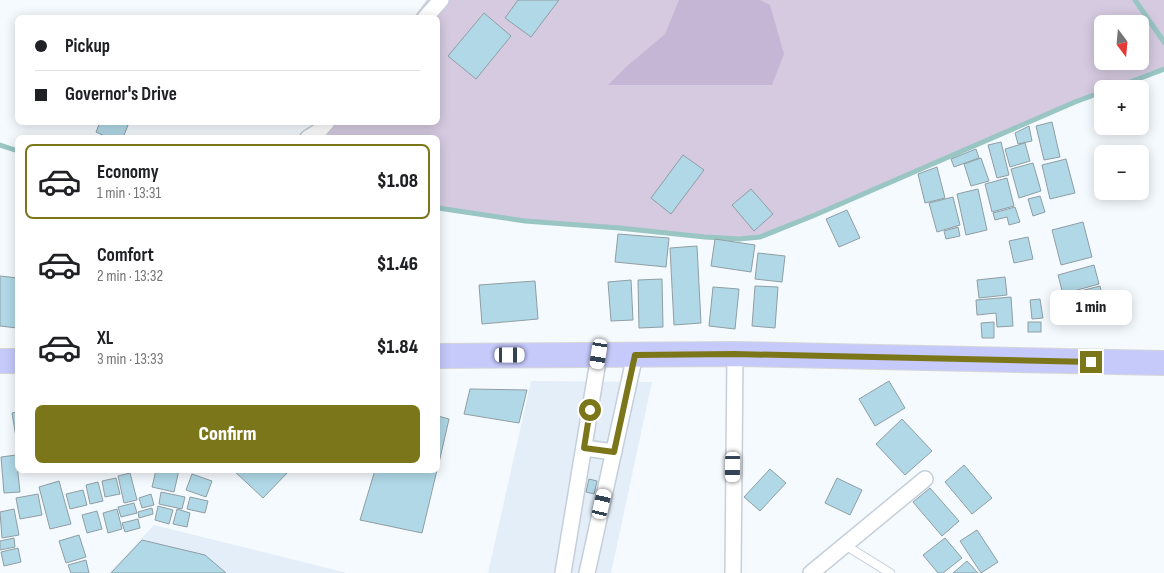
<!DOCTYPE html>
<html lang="en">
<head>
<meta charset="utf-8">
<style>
  :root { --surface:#fff; --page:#f2f2f2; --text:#202124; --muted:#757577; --line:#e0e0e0; --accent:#7c761a }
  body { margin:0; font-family:"Sofia Sans Condensed",sans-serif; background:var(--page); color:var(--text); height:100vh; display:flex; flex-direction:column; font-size:19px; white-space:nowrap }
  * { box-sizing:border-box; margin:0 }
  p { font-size:16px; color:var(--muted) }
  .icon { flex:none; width:28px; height:28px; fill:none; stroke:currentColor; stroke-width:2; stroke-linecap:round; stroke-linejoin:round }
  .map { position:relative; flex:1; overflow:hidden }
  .drawer { position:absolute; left:15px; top:135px; width:425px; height:338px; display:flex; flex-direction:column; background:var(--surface); border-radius:8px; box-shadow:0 2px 12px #0003 }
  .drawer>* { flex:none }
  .banner { position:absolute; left:15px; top:15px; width:425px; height:110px; border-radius:8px; box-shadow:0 2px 12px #0003; display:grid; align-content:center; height:110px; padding:0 20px; background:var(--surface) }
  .needle { width:32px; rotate:164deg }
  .controls { position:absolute; left:1094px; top:15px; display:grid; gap:10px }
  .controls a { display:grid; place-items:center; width:55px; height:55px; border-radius:8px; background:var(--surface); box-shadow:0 2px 12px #0003; font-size:25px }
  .end { position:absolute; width:22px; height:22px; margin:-11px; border:6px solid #7c761a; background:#fff; box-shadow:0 0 0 2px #fff }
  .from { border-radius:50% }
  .bubble { position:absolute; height:35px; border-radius:8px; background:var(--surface); box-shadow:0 2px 12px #0003; font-size:16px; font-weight:800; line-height:35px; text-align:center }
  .car { position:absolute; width:15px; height:30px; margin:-15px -8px; border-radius:6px; box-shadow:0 0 4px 1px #0007; background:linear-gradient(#fff 24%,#345 0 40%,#fff 0 76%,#345 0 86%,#fff 0) }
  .banner b { display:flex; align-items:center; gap:18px; height:48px; font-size:19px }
  .banner b+b { border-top:1px solid var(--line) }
  .banner i { width:12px; height:12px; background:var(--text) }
  ul { padding:9px 0 0; list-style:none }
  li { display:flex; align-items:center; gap:15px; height:75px; margin:0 10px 8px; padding:0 10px; border:2px solid transparent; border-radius:8px }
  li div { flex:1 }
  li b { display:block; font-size:19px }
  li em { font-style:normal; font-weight:800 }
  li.active { border-color:var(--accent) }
  li>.icon { width:45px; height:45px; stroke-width:1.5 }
  .button { display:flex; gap:10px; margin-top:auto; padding:10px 20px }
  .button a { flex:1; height:58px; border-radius:8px; background:var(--accent); color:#fff; font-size:20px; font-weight:800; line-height:58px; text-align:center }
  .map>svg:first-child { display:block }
  .built { fill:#e4eef9 }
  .green { fill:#d5cae0; fill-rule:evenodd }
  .forest { fill:#c6b6d5 }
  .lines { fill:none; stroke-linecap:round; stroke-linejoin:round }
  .stream { stroke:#99c5c3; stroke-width:5 }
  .building { fill:#b0d8e6; stroke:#8f9ea4 }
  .service-casing { stroke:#c5cfda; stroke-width:10 }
  .minor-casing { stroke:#c5cfda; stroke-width:18 }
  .primary-casing { stroke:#d5d6d7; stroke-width:26 }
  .service { stroke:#fff; stroke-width:8 }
  .minor { stroke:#fff; stroke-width:15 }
  .primary { stroke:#c6cafb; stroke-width:24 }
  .route { stroke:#7c761a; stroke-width:6 }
</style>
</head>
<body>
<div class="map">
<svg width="1164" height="573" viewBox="0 0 1164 573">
  <rect width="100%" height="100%" fill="#f5fafe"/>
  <g class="built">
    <path d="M531 381 652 382 611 573H488Z"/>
    <path d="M154 525 347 573H109Z"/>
  </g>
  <path class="green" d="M427 0H1164V69L1112 89H1102V92L1075 102 815 215 760 237 739 239 705 237 525 221 438 206V138H308L327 123 438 122V18L414 17ZM1102 24H1140V61H1102Z"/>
  <path class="forest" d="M679 0H760L770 5 784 54 772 85H608L626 67 665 34Z"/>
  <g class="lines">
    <g class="stream">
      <path d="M1135 0 1164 42"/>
      <path d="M1112 89 1164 69"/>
      <path d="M0 145 18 151"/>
      <path d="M438 208 525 221 619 228 705 237 739 239 760 237 815 215 1075 102 1102 92"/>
    </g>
  </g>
  <g class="building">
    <path d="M518 0H559L531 37 505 18Z"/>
    <path d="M484 13 511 36 476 79 448 56Z"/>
    <path d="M100 122H121L128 125 123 138H109L96 132Z"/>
    <path d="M1052 122 1060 157 1044 160 1036 126Z"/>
    <path d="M1029 126 1032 141 1018 144 1015 133Z"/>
    <path d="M1001 142 1009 175 997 178 988 145Z"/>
    <path d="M1025 143 1030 161 1010 167 1005 149Z"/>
    <path d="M976 149 979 158 954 167 951 159Z"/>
    <path d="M683 155 704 170 671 214 651 198Z"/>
    <path d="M981 158 989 181 971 186 964 164Z"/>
    <path d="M1066 159 1075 193 1050 199 1042 165Z"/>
    <path d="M1033 163 1041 191 1019 198 1011 169Z"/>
    <path d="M937 167 945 198 925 203 918 174Z"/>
    <path d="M1007 178 1014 206 992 212 985 184Z"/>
    <path d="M751 189 773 214 754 231 732 205Z"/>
    <path d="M978 189 987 230 966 235 957 194Z"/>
    <path d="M1040 196 1045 212 1033 216 1028 199Z"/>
    <path d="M953 197 960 225 937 232 929 203Z"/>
    <path d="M1015 207 1020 222 1009 225 1007 217 995 220 993 213Z"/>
    <path d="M847 210 860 238 839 247 826 219Z"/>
    <path d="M1083 222 1092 257 1061 265 1052 230Z"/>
    <path d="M958 227 960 236 946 239 944 231Z"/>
    <path d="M618 234 669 238 666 267 615 262Z"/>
    <path d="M1028 237 1033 259 1014 263 1009 241Z"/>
    <path d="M715 239 755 245 751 272 711 266Z"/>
    <path d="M697 246 701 323 674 325 670 248Z"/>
    <path d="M758 253 785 256 782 282 755 279Z"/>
    <path d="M1094 265 1099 284 1063 294 1058 275Z"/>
    <path d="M0 276 18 278 17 328 0 326Z"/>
    <path d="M1005 277 1007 295 979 298 977 280Z"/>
    <path d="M662 279 663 327 639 328 638 280Z"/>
    <path d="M631 280 633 320 611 321 608 282Z"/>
    <path d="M535 281 538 319 482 324 479 285Z"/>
    <path d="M755 286 778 287 775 328 752 326Z"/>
    <path d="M1100 286 1106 312 1075 319 1069 294Z"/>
    <path d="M713 287 739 289 735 329 709 326Z"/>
    <path d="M1011 297 1013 326 997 327 996 313 977 315 976 300Z"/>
    <path d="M1040 299 1043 318 1032 319 1030 300Z"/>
    <path d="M994 322V338H982L981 323Z"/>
    <rect x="1028" y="322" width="13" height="10"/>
    <path d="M889 381 905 408 875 426 859 399Z"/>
    <path d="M470 389 527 390 519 423 464 414Z"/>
    <path d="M18 412V436L16 437 12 413Z"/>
    <path d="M438 416 449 419 438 467Z"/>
    <path d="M902 419 932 451 905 475 876 444Z"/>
    <path d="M16 455 20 492 4 493 1 457Z"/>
    <path d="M964 465 992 498 972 514 945 482Z"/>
    <path d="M770 469 786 483 760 511 744 497Z"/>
    <path d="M156 470H179L174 492 152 487Z"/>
    <path d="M233 470H290L263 498Z"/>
    <path d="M375 470H437L422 533 360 520Z"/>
    <path d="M130 473 137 500 124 503 118 476Z"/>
    <path d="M192 474 212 481 206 497 186 490Z"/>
    <path d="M116 478 120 494 105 497 102 481Z"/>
    <path d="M837 478 862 490 850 515 825 503Z"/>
    <path d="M589 479 597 481 594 494 586 492Z"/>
    <path d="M59 481 71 524 50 529 39 487Z"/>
    <path d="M98 482 103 501 90 504 86 485Z"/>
    <path d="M930 488 959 521 942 536 913 502Z"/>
    <path d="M83 490 87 505 70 509 66 494Z"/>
    <path d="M161 492 185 497 182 509 159 504Z"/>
    <path d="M38 494 42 515 20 519 16 498Z"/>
    <path d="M151 494 154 505 142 508 139 498Z"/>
    <path d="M190 497 208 501 205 513 187 509Z"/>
    <path d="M134 503 137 513 121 517 118 507Z"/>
    <path d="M158 506 173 510 169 524 155 520Z"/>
    <path d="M152 508 153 514 139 518 138 512Z"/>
    <path d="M14 509 19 535 2 538 0 512Z"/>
    <path d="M117 509 122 529 108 533 103 513Z"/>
    <path d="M177 509 190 513 187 527 173 524Z"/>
    <path d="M97 511 102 529 87 533 82 515Z"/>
    <path d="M138 519 140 528 125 532 122 523Z"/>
    <path d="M977 530 998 562 981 573 960 541Z"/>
    <path d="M79 535 86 557 66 563 59 541Z"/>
    <path d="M14 538 15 547 0 550V541Z"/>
    <path d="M945 538 962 558 943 573H938L923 555Z"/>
    <path d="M142 540 205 555 226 573H111Z"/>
    <path d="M18 548 21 562 4 566 1 552Z"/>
    <path d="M86 560 89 573H71L68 565Z"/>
    <path d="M967 561 978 573H953Z"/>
  </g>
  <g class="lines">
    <defs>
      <path id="service" d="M845 545 890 573"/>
      <g id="minor">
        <path d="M425 18 441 0"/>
        <path d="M308 138 318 132 327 122"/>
        <path d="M584 448 614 452"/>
        <path d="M563 573 599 355"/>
        <path d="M587 573 635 355"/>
        <path d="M733 573 735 354"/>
        <path d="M811 573 925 479"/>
      </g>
      <g id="primary">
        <path d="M438 356 735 354 1164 363"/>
        <path d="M0 361H18"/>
      </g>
    </defs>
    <use href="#service" class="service-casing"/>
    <use href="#minor" class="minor-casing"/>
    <use href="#primary" class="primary-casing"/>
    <use href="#service" class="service"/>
    <use href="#minor" class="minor"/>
    <use href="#primary" class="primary"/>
  </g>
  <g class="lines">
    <path class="route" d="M590 410 584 448 614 452 635 355 735 354 1091 362"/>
  </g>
</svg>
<div class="controls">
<a><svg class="needle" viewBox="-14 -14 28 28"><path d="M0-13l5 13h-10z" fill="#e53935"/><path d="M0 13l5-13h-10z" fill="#757577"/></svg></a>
<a>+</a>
<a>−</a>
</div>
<i class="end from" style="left:590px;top:410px"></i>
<i class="end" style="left:1091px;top:362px"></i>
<div class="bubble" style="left:1050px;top:290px;width:82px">1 min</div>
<i class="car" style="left:599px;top:354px;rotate:189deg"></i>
<i class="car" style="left:510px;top:355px;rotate:90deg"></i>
<i class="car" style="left:733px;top:467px;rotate:181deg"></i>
<i class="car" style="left:602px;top:504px;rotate:13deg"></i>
<div class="banner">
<b><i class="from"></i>Pickup</b>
<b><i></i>Governor's Drive</b>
</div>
<section class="drawer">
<ul>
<li class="active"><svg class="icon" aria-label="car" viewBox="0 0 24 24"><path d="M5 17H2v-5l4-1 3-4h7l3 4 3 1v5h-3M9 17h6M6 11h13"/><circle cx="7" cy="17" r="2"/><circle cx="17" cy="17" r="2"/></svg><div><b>Economy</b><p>1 min · 13:31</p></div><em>$1.08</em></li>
<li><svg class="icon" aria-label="car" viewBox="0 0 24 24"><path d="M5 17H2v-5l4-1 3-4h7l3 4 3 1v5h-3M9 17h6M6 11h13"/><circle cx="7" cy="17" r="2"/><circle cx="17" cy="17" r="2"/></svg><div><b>Comfort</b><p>2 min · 13:32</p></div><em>$1.46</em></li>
<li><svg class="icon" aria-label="car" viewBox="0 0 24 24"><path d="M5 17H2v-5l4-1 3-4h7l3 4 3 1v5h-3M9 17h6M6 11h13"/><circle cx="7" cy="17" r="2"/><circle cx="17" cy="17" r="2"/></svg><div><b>XL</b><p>3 min · 13:33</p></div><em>$1.84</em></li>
</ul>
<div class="button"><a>Confirm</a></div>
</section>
</div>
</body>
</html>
